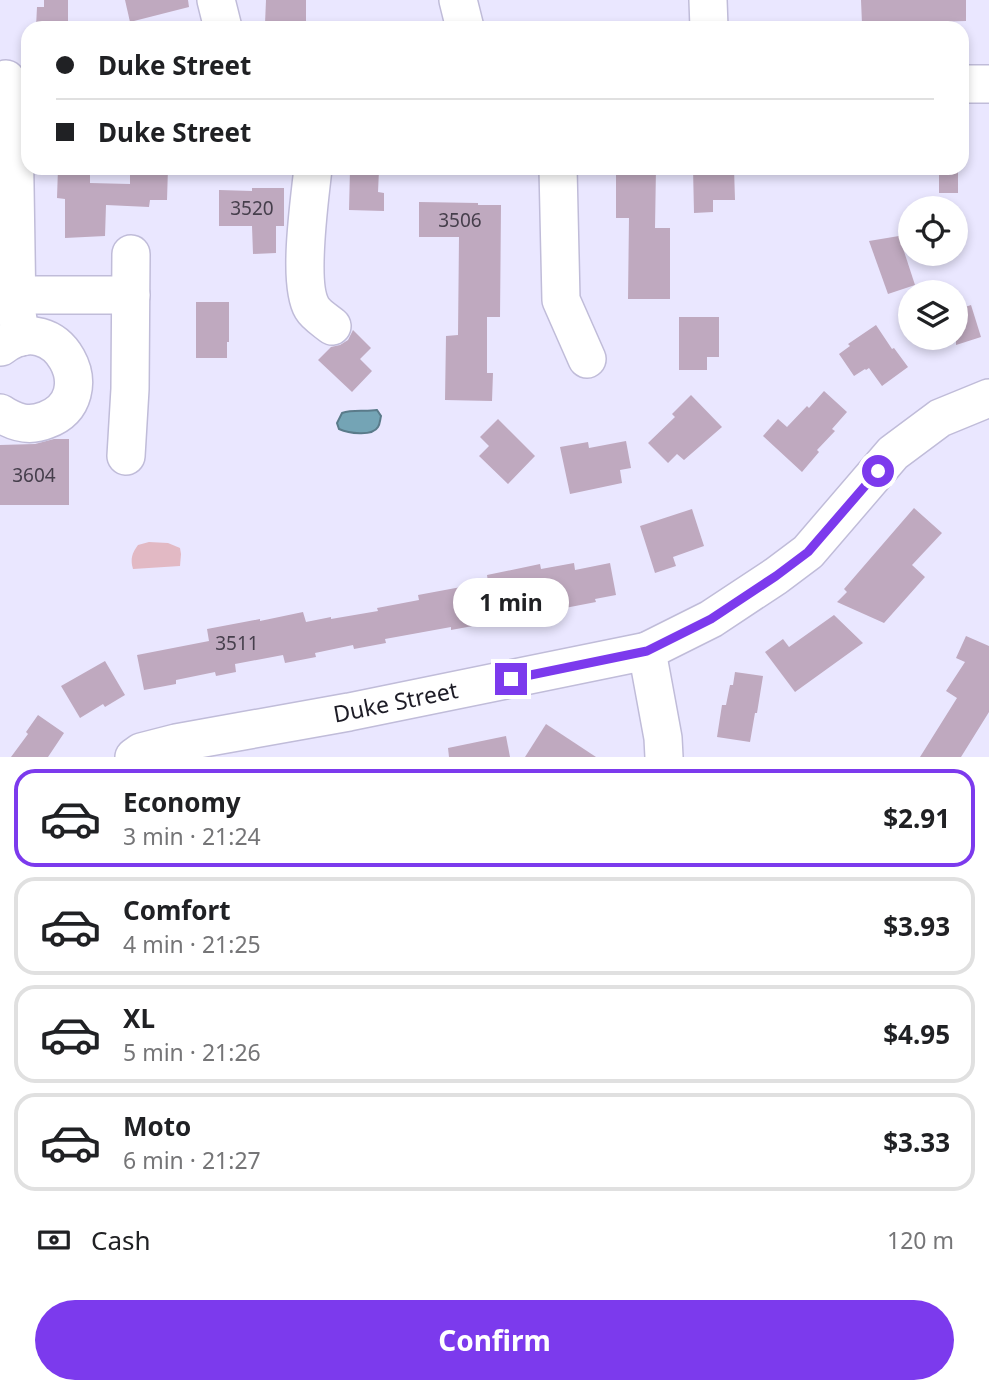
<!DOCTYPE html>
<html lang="en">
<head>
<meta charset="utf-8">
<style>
  :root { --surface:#fff; --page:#f6f6f6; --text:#202124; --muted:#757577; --line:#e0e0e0; --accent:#7c3aed }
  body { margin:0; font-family:"Noto Sans",sans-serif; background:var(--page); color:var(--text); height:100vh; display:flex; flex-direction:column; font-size:26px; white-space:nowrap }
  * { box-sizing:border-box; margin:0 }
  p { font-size:23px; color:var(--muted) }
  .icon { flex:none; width:38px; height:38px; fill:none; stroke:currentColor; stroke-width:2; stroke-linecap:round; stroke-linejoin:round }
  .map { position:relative; height:757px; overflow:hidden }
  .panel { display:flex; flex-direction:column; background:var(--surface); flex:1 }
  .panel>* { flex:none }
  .banner { position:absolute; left:21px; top:21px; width:948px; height:154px; border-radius:21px; box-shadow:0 4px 10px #0003; display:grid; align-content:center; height:154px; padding:0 35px; background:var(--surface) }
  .controls { position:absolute; left:898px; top:196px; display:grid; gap:14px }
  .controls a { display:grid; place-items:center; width:70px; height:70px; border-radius:50%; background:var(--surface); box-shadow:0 4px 10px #0003; font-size:35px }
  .end { position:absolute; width:32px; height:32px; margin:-16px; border:9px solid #7c3aed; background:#fff; box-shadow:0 0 0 4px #fff }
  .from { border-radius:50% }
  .bubble { position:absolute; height:49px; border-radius:24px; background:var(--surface); box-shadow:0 4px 10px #0003; font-size:23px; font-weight:700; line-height:49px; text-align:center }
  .banner b { display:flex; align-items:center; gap:24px; height:66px; font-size:26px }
  .banner b+b { border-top:2px solid var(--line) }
  .banner i { width:18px; height:18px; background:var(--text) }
  ul { padding:12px 0 0; list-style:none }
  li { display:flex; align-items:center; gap:21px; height:98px; margin:0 14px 10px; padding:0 21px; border:4px solid var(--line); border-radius:21px }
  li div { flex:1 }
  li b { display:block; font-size:26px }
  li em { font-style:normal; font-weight:700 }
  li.current { border-color:var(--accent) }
  li>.icon { width:63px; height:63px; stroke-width:1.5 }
  .pay { display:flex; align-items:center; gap:18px; height:77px; padding:0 35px; font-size:26px }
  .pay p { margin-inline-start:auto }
  .cta { display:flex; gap:14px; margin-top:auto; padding:14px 35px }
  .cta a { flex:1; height:80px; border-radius:42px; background:var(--accent); color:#fff; font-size:28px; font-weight:700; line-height:80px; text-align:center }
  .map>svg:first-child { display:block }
  .green { fill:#e2b9c4 }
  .water { fill:#74a4b5; stroke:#5a7b8a; stroke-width:2 }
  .building { fill:#bfa9bf }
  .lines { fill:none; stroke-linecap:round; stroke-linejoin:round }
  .minor-casing { stroke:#c0bcd9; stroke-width:40 }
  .minor { stroke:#fff; stroke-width:37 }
  .route { stroke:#7c3aed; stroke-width:9 }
  .labels { text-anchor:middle; stroke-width:7; stroke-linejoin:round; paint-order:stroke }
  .number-label { font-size:19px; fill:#463f4c }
  .street-label { font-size:23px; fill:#1d1c26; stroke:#fff }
</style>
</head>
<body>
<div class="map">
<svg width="989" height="757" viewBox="0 0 989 757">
  <rect width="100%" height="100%" fill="#eae7ff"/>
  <path class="green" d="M149 542 168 543 180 548 181 554 180 566 133 569C130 559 132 553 138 545Z"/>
  <path class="water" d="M377 410 381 416C380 420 380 424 378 427 372 437 348 433 339 429L337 423 342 413C353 409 365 412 377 410Z"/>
  <g class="building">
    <path d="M44 0H68V28L36 27 37 7H44Z"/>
    <path d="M125 0H188L189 7 130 22Z"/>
    <path d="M266 0H306V25L265 24Z"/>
    <path d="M861 0H966V21L889 23V28H866L865 24H862Z"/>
    <path d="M58 168H90V183L130 184V168H168L167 200H150L149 207 106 205 105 236 65 238V199L57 198Z"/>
    <path d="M616 168H656L655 228H670V299H628L629 218H616Z"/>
    <path d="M693 168H734L735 200H713V212L694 213Z"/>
    <rect x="939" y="168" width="19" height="25"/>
    <path d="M350 169 379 170 378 192 384 193V211L349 210Z"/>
    <path d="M252 188H284V226H276V253L253 254 252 226H219V190L252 191Z"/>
    <path d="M419 202 478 203V205H501L500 317H487V373H493L492 401 445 400 446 336 458 335 459 237H419Z"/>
    <path d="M899 236 915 285 888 294 869 241Z"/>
    <path d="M196 302H229V342H227V358H196Z"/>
    <path d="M971 305 981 337 956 345V310Z"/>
    <path d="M679 317H719V357H707V370H679Z"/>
    <path d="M876 325 892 349 894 348 908 367 882 386 869 368 866 370 865 369 854 376 839 354 850 346 848 344Z"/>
    <path d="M353 330 371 348 360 359 372 371 352 392 318 360 331 347 340 345 348 340Z"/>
    <path d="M824 391 847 412 832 429 835 431 817 450 819 452 802 472 763 436 778 419 787 427 807 406 809 408Z"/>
    <path d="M691 395 722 427 684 460 677 454 668 463 648 443 675 417 672 414Z"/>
    <path d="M498 419 535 456 508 484 479 456 489 446 480 437Z"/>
    <path d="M54 439H69V505H0V445L35 444Z"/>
    <path d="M626 441 631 468 620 470 622 483 570 494 560 447 588 442 589 448Z"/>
    <path d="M914 508 942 533 912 565 925 577 884 623 837 602 847 592 844 589Z"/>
    <path d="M692 509 704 546 673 557 676 566 655 573 640 526Z"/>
    <path d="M574 563 575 570 610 563 616 595 595 599 596 602 565 608 563 600 515 610 517 618 451 630V627L385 639 386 643 354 649 353 645 315 653 316 657 285 663 283 655 235 664 236 672 216 676 215 672 176 680V684L144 690 137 655 209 641 207 629 260 619V621L303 612 306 622 331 617V619L378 611 377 608 419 600 418 595 488 582 487 575 540 564 541 569Z"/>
    <path d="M834 615 863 643 795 692 765 652 783 639 789 647Z"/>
    <path d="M966 636 989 646V712L961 757H920L957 698 946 691 965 662 956 658Z"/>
    <path d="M105 661 125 695 105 707 103 704 80 718 61 686Z"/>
    <path d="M735 672 763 676 757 713H755L750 742 717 737 722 705H726L730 685H733Z"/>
    <path d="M38 715 64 733 48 757H11L28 734 26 732Z"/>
    <path d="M546 724 596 757H525Z"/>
    <path d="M506 736 510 757H449L448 748Z"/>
  </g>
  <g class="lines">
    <defs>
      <g id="minor">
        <path d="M216 0 223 28"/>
        <path d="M458 0 465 28"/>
        <path d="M708 0 709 28"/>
        <path d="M6 79 14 123 17 314 21 337"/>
        <path d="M962 84H989"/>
        <path d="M313 168C310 198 297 283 312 308 316 315 326 321 332 326"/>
        <path d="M558 168 561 300 587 359"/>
        <path d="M17 295H131"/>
        <path d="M0 413C15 423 29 427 46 420 106 398 57 304 1 347"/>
        <path d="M126 456 130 389 131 254"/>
        <path d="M647 651 663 738 664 757"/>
        <path id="s1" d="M134 757 141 752 176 743 349 712 647 651 711 619 776 576 808 552 893 453 940 418 989 398"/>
      </g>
    </defs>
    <use href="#minor" class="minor-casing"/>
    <use href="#minor" class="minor"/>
  </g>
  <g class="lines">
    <path class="route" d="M511 679 647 651 711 619 776 576 808 552 878 471"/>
  </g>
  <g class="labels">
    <g class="number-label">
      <text x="252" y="215">3520</text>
      <text x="460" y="227">3506</text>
      <text x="34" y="482">3604</text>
      <text x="237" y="650">3511</text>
    </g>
    <g class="street-label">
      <text dy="8" stroke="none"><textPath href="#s1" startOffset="268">Duke Street</textPath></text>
    </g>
  </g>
</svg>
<div class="controls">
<a><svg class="icon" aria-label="locate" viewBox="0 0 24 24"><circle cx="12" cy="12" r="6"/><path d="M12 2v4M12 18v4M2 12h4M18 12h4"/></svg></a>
<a><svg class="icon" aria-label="layers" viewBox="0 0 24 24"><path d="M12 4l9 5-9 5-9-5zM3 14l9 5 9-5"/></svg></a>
</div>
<i class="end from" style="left:878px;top:471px"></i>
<i class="end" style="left:511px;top:679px"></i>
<div class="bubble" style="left:453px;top:578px;width:116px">1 min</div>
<div class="banner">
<b><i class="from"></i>Duke Street</b>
<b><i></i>Duke Street</b>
</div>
</div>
<section class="panel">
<ul>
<li class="current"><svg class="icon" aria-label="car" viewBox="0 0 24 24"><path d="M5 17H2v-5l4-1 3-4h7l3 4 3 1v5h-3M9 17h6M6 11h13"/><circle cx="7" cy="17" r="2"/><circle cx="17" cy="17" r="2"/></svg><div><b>Economy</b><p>3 min · 21:24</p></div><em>$2.91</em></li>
<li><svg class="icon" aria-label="car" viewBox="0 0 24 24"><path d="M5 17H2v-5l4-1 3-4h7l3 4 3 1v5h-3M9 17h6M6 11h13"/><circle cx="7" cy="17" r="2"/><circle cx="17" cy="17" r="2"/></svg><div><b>Comfort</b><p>4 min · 21:25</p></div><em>$3.93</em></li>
<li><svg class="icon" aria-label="car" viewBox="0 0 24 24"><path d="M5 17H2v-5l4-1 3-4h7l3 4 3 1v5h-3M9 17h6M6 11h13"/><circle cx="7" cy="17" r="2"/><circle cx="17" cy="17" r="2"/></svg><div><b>XL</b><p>5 min · 21:26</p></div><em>$4.95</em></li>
<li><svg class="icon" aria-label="car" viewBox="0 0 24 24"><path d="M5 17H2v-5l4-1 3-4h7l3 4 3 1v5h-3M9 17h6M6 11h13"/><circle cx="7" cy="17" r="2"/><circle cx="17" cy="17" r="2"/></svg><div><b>Moto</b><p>6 min · 21:27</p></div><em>$3.33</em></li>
</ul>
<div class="pay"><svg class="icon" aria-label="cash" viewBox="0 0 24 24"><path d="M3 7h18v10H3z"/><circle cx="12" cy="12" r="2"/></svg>Cash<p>120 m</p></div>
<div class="cta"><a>Confirm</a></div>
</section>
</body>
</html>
